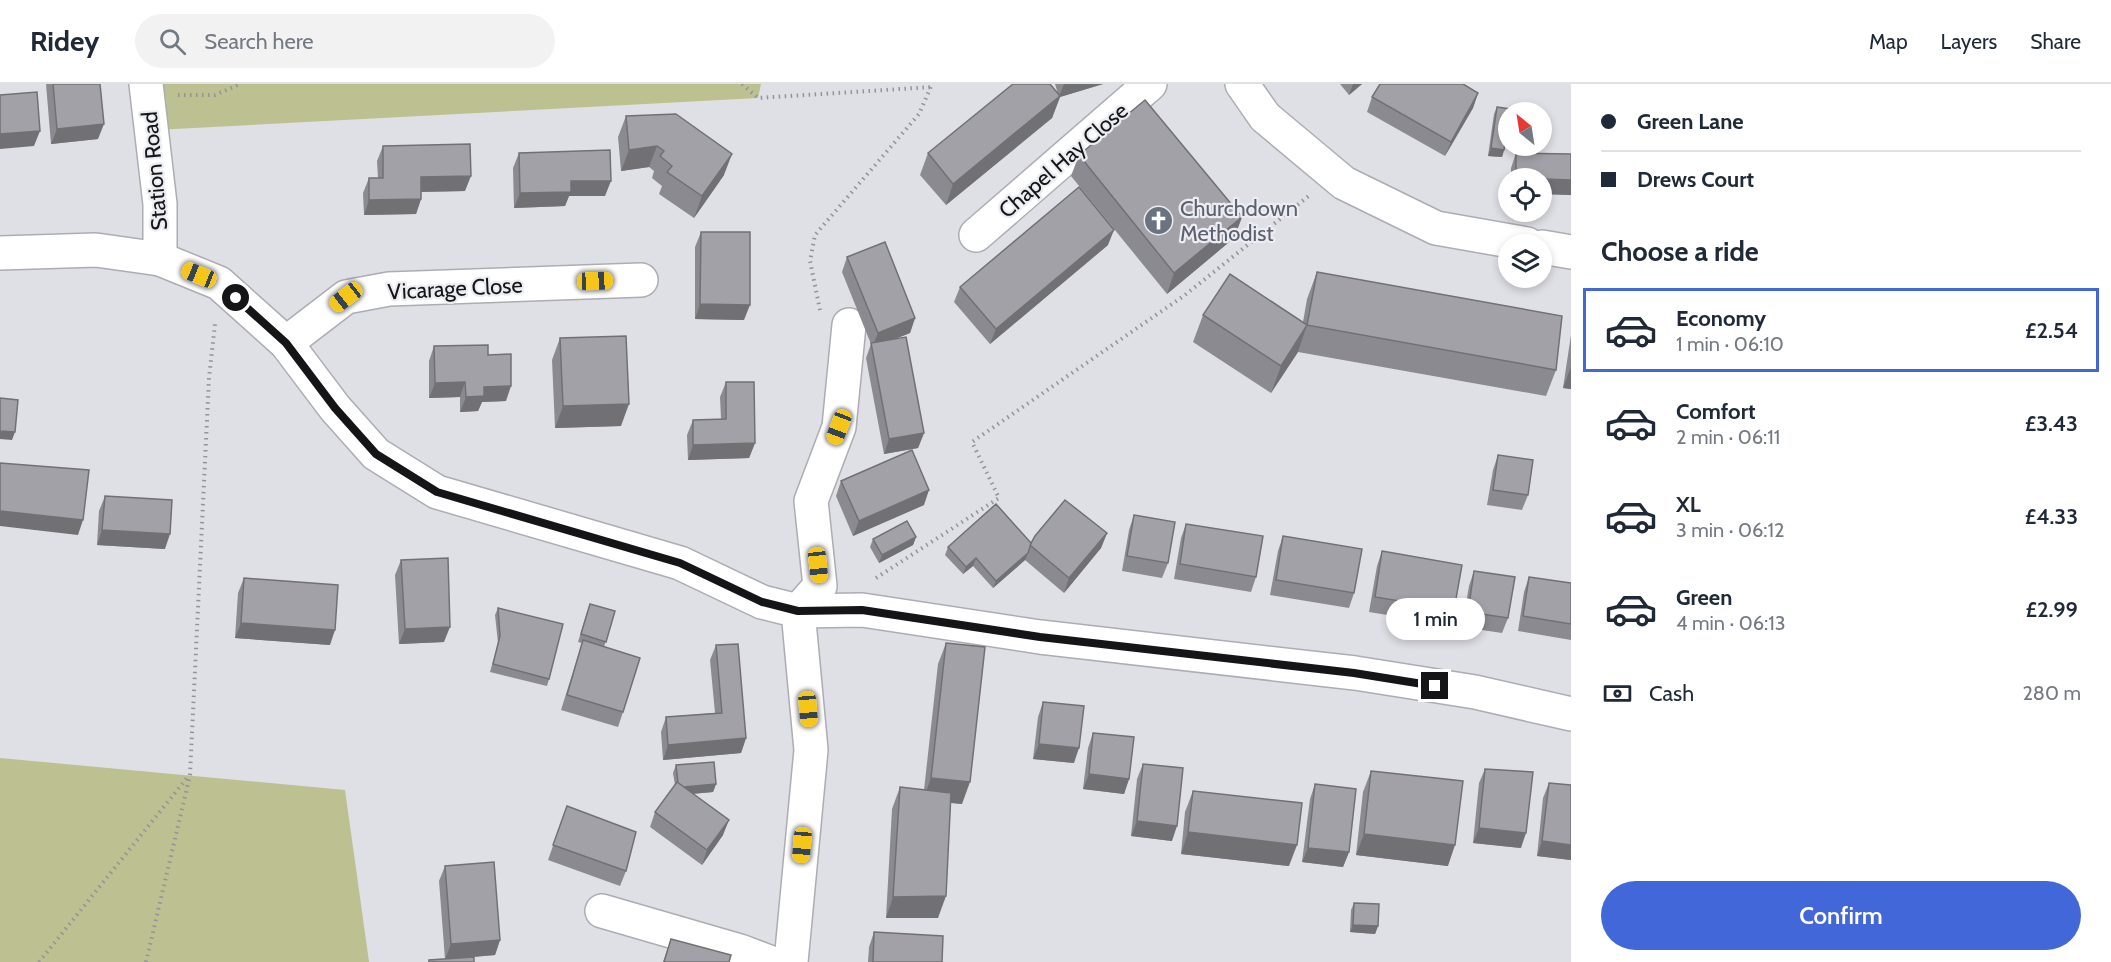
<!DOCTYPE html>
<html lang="en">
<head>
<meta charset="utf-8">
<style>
  :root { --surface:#fff; --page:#f2f2f3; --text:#1f2937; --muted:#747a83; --line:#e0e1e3; --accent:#4267d9 }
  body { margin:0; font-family:Cabin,sans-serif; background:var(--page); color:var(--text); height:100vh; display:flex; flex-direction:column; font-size:22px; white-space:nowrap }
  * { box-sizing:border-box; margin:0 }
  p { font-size:20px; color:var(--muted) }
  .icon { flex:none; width:33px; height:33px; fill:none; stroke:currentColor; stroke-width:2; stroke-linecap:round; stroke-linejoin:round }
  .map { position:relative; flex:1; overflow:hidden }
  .side { display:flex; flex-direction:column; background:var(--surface); width:540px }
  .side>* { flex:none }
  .top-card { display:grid; align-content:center; height:132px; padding:0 30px; background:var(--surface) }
  .needle { width:39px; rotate:330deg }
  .controls { position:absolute; left:1498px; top:18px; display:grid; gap:12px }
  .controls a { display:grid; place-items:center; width:54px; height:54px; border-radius:50%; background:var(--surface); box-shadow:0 3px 9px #0003; font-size:30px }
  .end { position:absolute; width:27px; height:27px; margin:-14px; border:8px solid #151517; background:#fff; box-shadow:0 0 0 3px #fff }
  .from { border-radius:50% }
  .bubble { position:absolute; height:42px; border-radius:21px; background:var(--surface); box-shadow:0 3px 9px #0003; font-size:20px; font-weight:600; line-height:42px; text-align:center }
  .car { position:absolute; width:18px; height:36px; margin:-18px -9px; border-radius:8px; box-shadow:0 0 4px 2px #0007; background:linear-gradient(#f5c518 24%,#345 0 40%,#f5c518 0 76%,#345 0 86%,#f5c518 0) }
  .top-card b { display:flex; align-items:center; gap:21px; height:57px; font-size:22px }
  .top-card b+b { border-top:2px solid var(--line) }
  .top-card i { width:15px; height:15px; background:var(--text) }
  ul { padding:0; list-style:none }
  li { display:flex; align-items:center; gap:18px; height:84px; margin:0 12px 9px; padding:0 18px; border:3px solid transparent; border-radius:0px }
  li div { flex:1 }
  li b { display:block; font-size:22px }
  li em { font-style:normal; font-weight:600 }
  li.selected { border-color:var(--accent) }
  li>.icon { width:54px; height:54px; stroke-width:1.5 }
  h2 { padding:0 30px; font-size:27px; line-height:72px }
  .pay { display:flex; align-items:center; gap:15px; height:66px; padding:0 30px; font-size:22px }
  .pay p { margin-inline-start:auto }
  .cta { display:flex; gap:12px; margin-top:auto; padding:12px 30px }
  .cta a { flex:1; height:69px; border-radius:36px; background:var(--accent); color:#fff; font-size:24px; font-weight:600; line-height:69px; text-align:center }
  header { display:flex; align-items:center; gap:36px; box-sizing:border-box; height:84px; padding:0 30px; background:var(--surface); border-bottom:2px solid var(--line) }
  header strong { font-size:28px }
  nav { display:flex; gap:33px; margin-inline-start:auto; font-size:21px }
  .search { width:420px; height:54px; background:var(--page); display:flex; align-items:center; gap:15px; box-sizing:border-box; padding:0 21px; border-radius:33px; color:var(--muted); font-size:22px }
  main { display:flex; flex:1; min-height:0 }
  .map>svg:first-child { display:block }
  .green { fill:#bdc090 }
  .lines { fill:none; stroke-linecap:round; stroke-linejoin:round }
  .minor-casing { stroke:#acadb3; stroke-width:36 }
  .path { stroke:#939398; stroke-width:4; stroke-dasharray:1.5 4.5; stroke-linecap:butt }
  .minor { stroke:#fff; stroke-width:33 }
  .wall { fill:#8a8a90 }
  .shaded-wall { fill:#717175 }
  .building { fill:#a1a1a7; stroke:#717175; stroke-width:1.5 }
  .route { stroke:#151517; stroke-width:8 }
  .labels { text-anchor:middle; stroke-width:4.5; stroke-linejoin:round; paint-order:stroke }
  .street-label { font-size:22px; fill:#151517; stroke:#ecedf3 }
  .worship-label { font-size:22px; fill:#5b616d; stroke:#ecedf3; text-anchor:start }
</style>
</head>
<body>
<header>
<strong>Ridey</strong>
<div class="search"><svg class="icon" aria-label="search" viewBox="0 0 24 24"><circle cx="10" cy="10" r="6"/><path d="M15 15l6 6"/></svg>Search here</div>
<nav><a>Map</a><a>Layers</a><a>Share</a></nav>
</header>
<main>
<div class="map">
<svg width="1571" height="878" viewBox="0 0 1571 878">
  <rect width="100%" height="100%" fill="#dfdfe6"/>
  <g class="green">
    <path d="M153 0H761L758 14 155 46Z"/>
    <path d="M0 674 345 706 369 878H0Z"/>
  </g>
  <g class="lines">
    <defs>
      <g id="minor">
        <path d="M146 0 160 120V175"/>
        <path d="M1242 0 1265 33 1344 99 1436 144 1527 160"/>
        <path d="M976 151 1150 0"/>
        <path d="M1542 163 1571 168"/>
        <path d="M0 169 96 166 160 175 219 199 286 259 335 324 376 370 437 408 680 479 762 518 798 527 862 526 1040 553 1355 589 1475 608 1571 630"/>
        <path d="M286 259 346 213 389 205 641 196"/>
        <path d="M798 527 820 502 811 417 839 343 849 241"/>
        <path d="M602 827 740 867 769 878"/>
        <path d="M791 878 811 666 798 527"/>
      </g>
    </defs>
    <use href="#minor" class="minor-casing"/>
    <g class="path">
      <path d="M742 0 758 14 932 3"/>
      <path d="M178 11H215L240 0"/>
      <path d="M820 226 810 177 815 151 919 30 932 0"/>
      <path d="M876 494 999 414 972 358 1185 211 1310 111"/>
      <path d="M39 878 187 694"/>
      <path d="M146 878 190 691 209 294 215 240"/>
    </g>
    <use href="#minor" class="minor"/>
  </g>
  <g class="wall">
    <path d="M46 0H100L98 55 51 60Z"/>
    <path d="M1055 0H1103L1060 13 1052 34 946 121 920 91 928 69 1058 10Z"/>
    <path d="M1340 0H1362L1349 11Z"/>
    <path d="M1478 9 1473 24 1445 72 1367 28 1372 13Z"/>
    <path d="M1497 23 1504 66 1502 73 1488 72 1494 30Z"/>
    <path d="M626 32 724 91 694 134 659 110 662 102 652 94 654 87 649 83 621 87 618 53Z"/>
    <path d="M383 62 465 107 421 108V115L416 130 364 131 363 109 369 94H378L377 77Z"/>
    <path d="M519 69 605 112H569L565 122 514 124 513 84Z"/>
    <path d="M1516 69 1571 70V111L1542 110V94H1511V84Z"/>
    <path d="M1079 71 1242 133 1234 154 1167 210 1071 92Z"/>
    <path d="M701 148 744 236 695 235V163Z"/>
    <path d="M1108 161 990 260 954 218 960 203Z"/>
    <path d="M847 173 915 234 910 249 895 255 924 349 918 364 884 370 866 274 871 260 842 188Z"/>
    <path d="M1317 188 1556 286 1546 312 1298 268 1271 309 1193 258 1203 231 1303 238 1307 215Z"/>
    <path d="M1571 251V305L1563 304Z"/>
    <path d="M560 254 621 342 555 344 552 276Z"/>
    <path d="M434 262 488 271 506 317 482 318 478 327 460 328V313L429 314V277Z"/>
    <path d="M726 298 755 359 749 374 688 376 687 351 693 336 721 335 720 313Z"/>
    <path d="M1498 371 1528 411 1522 426 1487 421 1493 386Z"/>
    <path d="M841 397 924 421 853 452 836 412Z"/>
    <path d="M105 412 165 465 97 461 99 427Z"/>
    <path d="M1134 431 1168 479 1162 494 1122 487 1129 446Z"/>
    <path d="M1186 440 1256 493 1251 508 1174 495 1181 454Z"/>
    <path d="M1107 449 1101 464 1064 509 1025 476 993 504 973 482 963 490 945 471 948 463 1031 459Z"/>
    <path d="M1283 452 1354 509 1349 524 1270 511 1278 467Z"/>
    <path d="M916 453 913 461 879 479 870 463 873 455Z"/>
    <path d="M1382 467 1454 526 1448 541 1369 528 1377 482Z"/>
    <path d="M401 476 444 558 399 560 395 491Z"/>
    <path d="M1474 487 1508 534 1502 549 1462 543 1469 502Z"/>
    <path d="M1529 493 1571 499V556L1518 547 1524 508Z"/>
    <path d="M244 494 330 561 235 554 238 509Z"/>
    <path d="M498 524 549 595 547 602 490 588 498 559 495 531Z"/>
    <path d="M615 527 604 563 623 628 618 643 561 626 582 559 578 558 587 528Z"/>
    <path d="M946 559 962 720 951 719 938 834H886L892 725 900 703 924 706 938 580Z"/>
    <path d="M716 561 746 654 741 669 663 676 661 648 666 633 715 629 710 576Z"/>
    <path d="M1043 618 1074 679 1033 675 1038 633Z"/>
    <path d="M1093 649 1129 695 1124 710 1083 705 1088 664Z"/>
    <path d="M1143 680 1172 757 1131 752 1137 695Z"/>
    <path d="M676 681 716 700 713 708 693 710 723 751 702 781 650 743 655 728 675 701 673 689Z"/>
    <path d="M1485 685 1521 764 1473 759 1479 699Z"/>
    <path d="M1371 687 1448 782 1356 771 1363 708Z"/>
    <path d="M1549 699 1571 701V776L1537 772 1543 714Z"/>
    <path d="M1315 700 1349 768 1343 783 1302 778 1310 715Z"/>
    <path d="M1193 707 1289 782 1181 770 1185 728Z"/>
    <path d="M567 722 626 787 620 802 548 776Z"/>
    <path d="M445 782 500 856 495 871 463 874 474 878H428L429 876 445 875 439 797Z"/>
    <path d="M1354 819 1378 842 1375 850 1350 848 1351 826Z"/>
    <path d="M874 848 942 878H868L869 863Z"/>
    <path d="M671 855 729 878H663Z"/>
  </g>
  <g class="shaded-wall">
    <path d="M1064 0H1103L1060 13 1052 34 946 121 953 100 1059 13Z"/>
    <path d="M1353 0H1362L1349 11Z"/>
    <path d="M1478 9 1473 24 1445 72 1451 58Z"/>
    <path d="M104 40 98 55 51 60 57 45Z"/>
    <path d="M40 47 34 62 0 65V50Z"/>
    <path d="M657 62 649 83 621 87 629 66Z"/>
    <path d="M1491 64 1504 66 1502 73 1488 72Z"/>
    <path d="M732 70 724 91 694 134 702 112Z"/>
    <path d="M471 92 465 107 416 108 421 93Z"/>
    <path d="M1542 95 1571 96V111L1542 110Z"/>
    <path d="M571 97H611L605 112H569L565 122 514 124 520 109Z"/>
    <path d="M421 115 416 130 364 131 369 116Z"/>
    <path d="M1242 133 1234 154 1167 210 1174 189Z"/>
    <path d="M1114 146 1108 161 990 260 996 245Z"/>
    <path d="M700 220 750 221 744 236 695 235Z"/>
    <path d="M915 234 910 249 872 264 878 249Z"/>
    <path d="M1307 241 1298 268 1271 309 1281 282Z"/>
    <path d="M1571 283V305L1563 304Z"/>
    <path d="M465 298 460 313 429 314 435 299Z"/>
    <path d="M511 302 506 317 482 318 478 327 460 328 466 313 484 303Z"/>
    <path d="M629 320 621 342 555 344 563 322Z"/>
    <path d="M0 347 15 348 12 356 0 355Z"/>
    <path d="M924 349 918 364 884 370 889 355Z"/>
    <path d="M755 359 749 374 688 376 693 361Z"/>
    <path d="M929 406 924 421 853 452 859 437Z"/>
    <path d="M0 427 83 436 78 451 0 442Z"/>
    <path d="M102 446 170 450 165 465 97 461Z"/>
    <path d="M1107 449 1101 464 1064 509 1069 494Z"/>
    <path d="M916 453 913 461 879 479 882 471Z"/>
    <path d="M1028 469 1025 476 993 504 996 497Z"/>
    <path d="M976 474 973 482 963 490 966 483Z"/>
    <path d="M241 539 335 546 330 561 235 554Z"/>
    <path d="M450 543 444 558 399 560 405 545Z"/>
    <path d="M746 654 741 669 663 676 668 661Z"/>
    <path d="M1039 660 1079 664 1074 679 1033 675Z"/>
    <path d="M1089 690 1129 695 1124 710 1083 705Z"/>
    <path d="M931 694 970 698 962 720 923 716Z"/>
    <path d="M716 700 713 708 676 711 679 704Z"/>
    <path d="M729 736 723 751 702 781 707 766Z"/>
    <path d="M1137 737 1177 742 1172 757 1131 752Z"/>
    <path d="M1479 744 1526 749 1521 764 1473 759Z"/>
    <path d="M1188 748 1297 761 1289 782 1181 770Z"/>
    <path d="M1364 750 1455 761 1448 782 1356 771Z"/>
    <path d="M1542 757 1571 761V776L1537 772Z"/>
    <path d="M1308 764 1349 768 1343 783 1302 778Z"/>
    <path d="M946 812 938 834H886L893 813Z"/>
    <path d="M1353 841 1378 842 1375 850 1350 848Z"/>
    <path d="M500 856 495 871 445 875 451 860Z"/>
  </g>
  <g class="building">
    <path d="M53 0H100L104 40 57 45Z"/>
    <path d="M1013 0H1050L1060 12 953 100 928 69Z"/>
    <path d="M1380 0H1463L1478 9 1451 58 1372 13Z"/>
    <path d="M37 8 40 47 0 50V11Z"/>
    <path d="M1145 16 1242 133 1174 189 1079 71Z"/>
    <path d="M1497 23 1510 25 1504 66 1491 64Z"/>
    <path d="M676 30 732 70 702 112 667 88 672 82 660 72 664 67 657 62 629 66 626 32Z"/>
    <path d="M470 60 471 92 421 93V115L369 116V94H383V62Z"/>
    <path d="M610 66 611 97H571V108L520 109 519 69Z"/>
    <path d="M1516 69 1571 70V96L1516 94Z"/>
    <path d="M1079 103 1114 146 996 245 960 203Z"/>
    <path d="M701 148H750V221L700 220Z"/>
    <path d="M885 158 915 234 878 249 847 173Z"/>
    <path d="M1317 188 1562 232 1556 286 1307 241 1281 282 1203 231 1230 190 1307 241Z"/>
    <path d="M626 252 629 320 563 322 560 254Z"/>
    <path d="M906 253 924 349 889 355 871 259Z"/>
    <path d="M488 261V271L511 270V302L484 303V312L466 313 465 298 435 299 434 262Z"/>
    <path d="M726 298H754L755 359 693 361V336L726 335Z"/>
    <path d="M0 314 18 316 15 348 0 347Z"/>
    <path d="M912 366 929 406 859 437 841 397Z"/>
    <path d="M1498 371 1533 376 1528 411 1493 406Z"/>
    <path d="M0 379 89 386 83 436 0 427Z"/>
    <path d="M105 412 172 416 170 450 102 446Z"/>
    <path d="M1065 416 1107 449 1069 494 1030 461 1035 452Z"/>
    <path d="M996 420 1031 459 1028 469 996 497 976 474 966 483 948 463Z"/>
    <path d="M1134 431 1175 438 1168 479 1127 472Z"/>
    <path d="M907 437 916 453 882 471 873 455Z"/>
    <path d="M1186 440 1263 452 1256 493 1180 480Z"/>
    <path d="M1283 452 1362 465 1354 509 1276 496Z"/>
    <path d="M1382 467 1462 481 1454 526 1375 513Z"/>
    <path d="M448 474 450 543 405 545 401 476Z"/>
    <path d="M1474 487 1515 493 1508 534 1468 528Z"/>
    <path d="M1529 493 1571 499V540L1523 532Z"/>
    <path d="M244 494 338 501 335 546 241 539Z"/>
    <path d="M590 520 615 527 606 558 581 550Z"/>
    <path d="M498 524 563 540 549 595 493 580 500 552Z"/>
    <path d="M583 556 640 574 623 628 567 611Z"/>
    <path d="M946 559 985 563 970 698 931 694Z"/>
    <path d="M738 560 746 654 668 661 666 633 722 629 716 561Z"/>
    <path d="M1043 618 1084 622 1079 664 1039 660Z"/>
    <path d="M1093 649 1134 653 1129 695 1089 690Z"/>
    <path d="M714 678 716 700 684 703 678 699 676 681Z"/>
    <path d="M1143 680 1183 684 1177 742 1137 737Z"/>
    <path d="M1485 685 1533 688 1526 749 1479 744Z"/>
    <path d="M1371 687 1463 697 1455 761 1364 750Z"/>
    <path d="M677 698 729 736 707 766 655 728Z"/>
    <path d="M1549 699 1571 701V761L1542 757Z"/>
    <path d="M1315 700 1356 705 1349 768 1308 764Z"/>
    <path d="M900 703 951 709 946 812 893 813Z"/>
    <path d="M1193 707 1302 719 1297 761 1188 748Z"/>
    <path d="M567 722 636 748 626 787 553 761Z"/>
    <path d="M494 778 500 856 451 860 445 782Z"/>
    <path d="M1354 819 1379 820 1378 842 1353 841Z"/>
    <path d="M874 848 943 852 942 878H873Z"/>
    <path d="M671 855 731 871 729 878H664Z"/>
    <path d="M474 873V878H429V876Z"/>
  </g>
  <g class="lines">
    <path class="route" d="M236 214 286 259 335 324 376 370 437 408 680 479 762 518 798 527 862 526 1040 553 1354 589 1435 602"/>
  </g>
  <defs>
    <symbol id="church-disc" viewBox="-11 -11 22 22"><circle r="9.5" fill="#6b7280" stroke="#ecedf3"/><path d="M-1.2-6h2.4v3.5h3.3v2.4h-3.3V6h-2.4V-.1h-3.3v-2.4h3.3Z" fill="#fff"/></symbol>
  </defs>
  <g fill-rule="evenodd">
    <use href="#church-disc" x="1142" y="120" width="33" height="33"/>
  </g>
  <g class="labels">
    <g class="street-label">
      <text transform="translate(1063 76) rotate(-41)" y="8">Chapel Hay Close</text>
      <text transform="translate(154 87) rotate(-95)" y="8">Station Road</text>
      <text transform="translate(455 204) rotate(-3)" y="8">Vicarage Close</text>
    </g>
    <g class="worship-label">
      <text x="1180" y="132">Churchdown<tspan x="1180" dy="25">Methodist</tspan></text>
    </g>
  </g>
</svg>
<div class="controls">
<a><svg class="needle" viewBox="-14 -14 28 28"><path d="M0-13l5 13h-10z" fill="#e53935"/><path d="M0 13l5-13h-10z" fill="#747a83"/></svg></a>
<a><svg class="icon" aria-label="locate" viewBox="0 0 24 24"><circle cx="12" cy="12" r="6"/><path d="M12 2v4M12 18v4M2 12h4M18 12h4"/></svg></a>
<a><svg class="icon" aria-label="layers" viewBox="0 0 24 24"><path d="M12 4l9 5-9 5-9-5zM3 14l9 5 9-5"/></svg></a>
</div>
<i class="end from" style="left:236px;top:214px"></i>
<i class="end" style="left:1435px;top:602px"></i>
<div class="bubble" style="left:1386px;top:514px;width:99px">1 min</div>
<i class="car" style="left:199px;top:191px;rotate:292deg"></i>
<i class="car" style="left:595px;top:197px;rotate:88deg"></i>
<i class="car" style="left:346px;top:213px;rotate:232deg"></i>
<i class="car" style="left:839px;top:343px;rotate:201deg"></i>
<i class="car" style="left:818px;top:481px;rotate:174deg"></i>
<i class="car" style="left:808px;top:625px;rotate:175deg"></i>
<i class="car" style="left:802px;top:761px;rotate:185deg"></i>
</div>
<section class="side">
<div class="top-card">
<b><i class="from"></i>Green Lane</b>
<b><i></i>Drews Court</b>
</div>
<h2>Choose a ride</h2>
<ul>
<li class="selected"><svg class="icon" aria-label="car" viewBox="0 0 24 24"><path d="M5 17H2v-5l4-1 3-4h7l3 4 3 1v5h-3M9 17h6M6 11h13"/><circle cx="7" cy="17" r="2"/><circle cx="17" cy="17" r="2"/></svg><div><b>Economy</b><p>1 min · 06:10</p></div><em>£2.54</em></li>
<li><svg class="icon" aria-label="car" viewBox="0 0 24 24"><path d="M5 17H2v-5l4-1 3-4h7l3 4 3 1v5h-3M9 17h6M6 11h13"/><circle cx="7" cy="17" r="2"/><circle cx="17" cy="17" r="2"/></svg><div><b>Comfort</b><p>2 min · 06:11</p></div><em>£3.43</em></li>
<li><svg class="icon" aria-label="car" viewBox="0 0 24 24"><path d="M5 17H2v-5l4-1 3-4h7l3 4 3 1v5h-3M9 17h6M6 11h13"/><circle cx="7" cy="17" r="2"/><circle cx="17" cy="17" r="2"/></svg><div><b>XL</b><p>3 min · 06:12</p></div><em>£4.33</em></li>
<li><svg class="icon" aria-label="car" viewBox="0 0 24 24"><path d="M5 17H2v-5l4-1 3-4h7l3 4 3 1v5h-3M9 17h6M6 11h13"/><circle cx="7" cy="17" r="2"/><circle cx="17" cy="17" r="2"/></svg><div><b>Green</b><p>4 min · 06:13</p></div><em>£2.99</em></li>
</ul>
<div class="pay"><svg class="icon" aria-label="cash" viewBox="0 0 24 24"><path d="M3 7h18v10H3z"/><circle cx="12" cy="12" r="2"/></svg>Cash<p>280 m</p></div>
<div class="cta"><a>Confirm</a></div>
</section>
</main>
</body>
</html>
